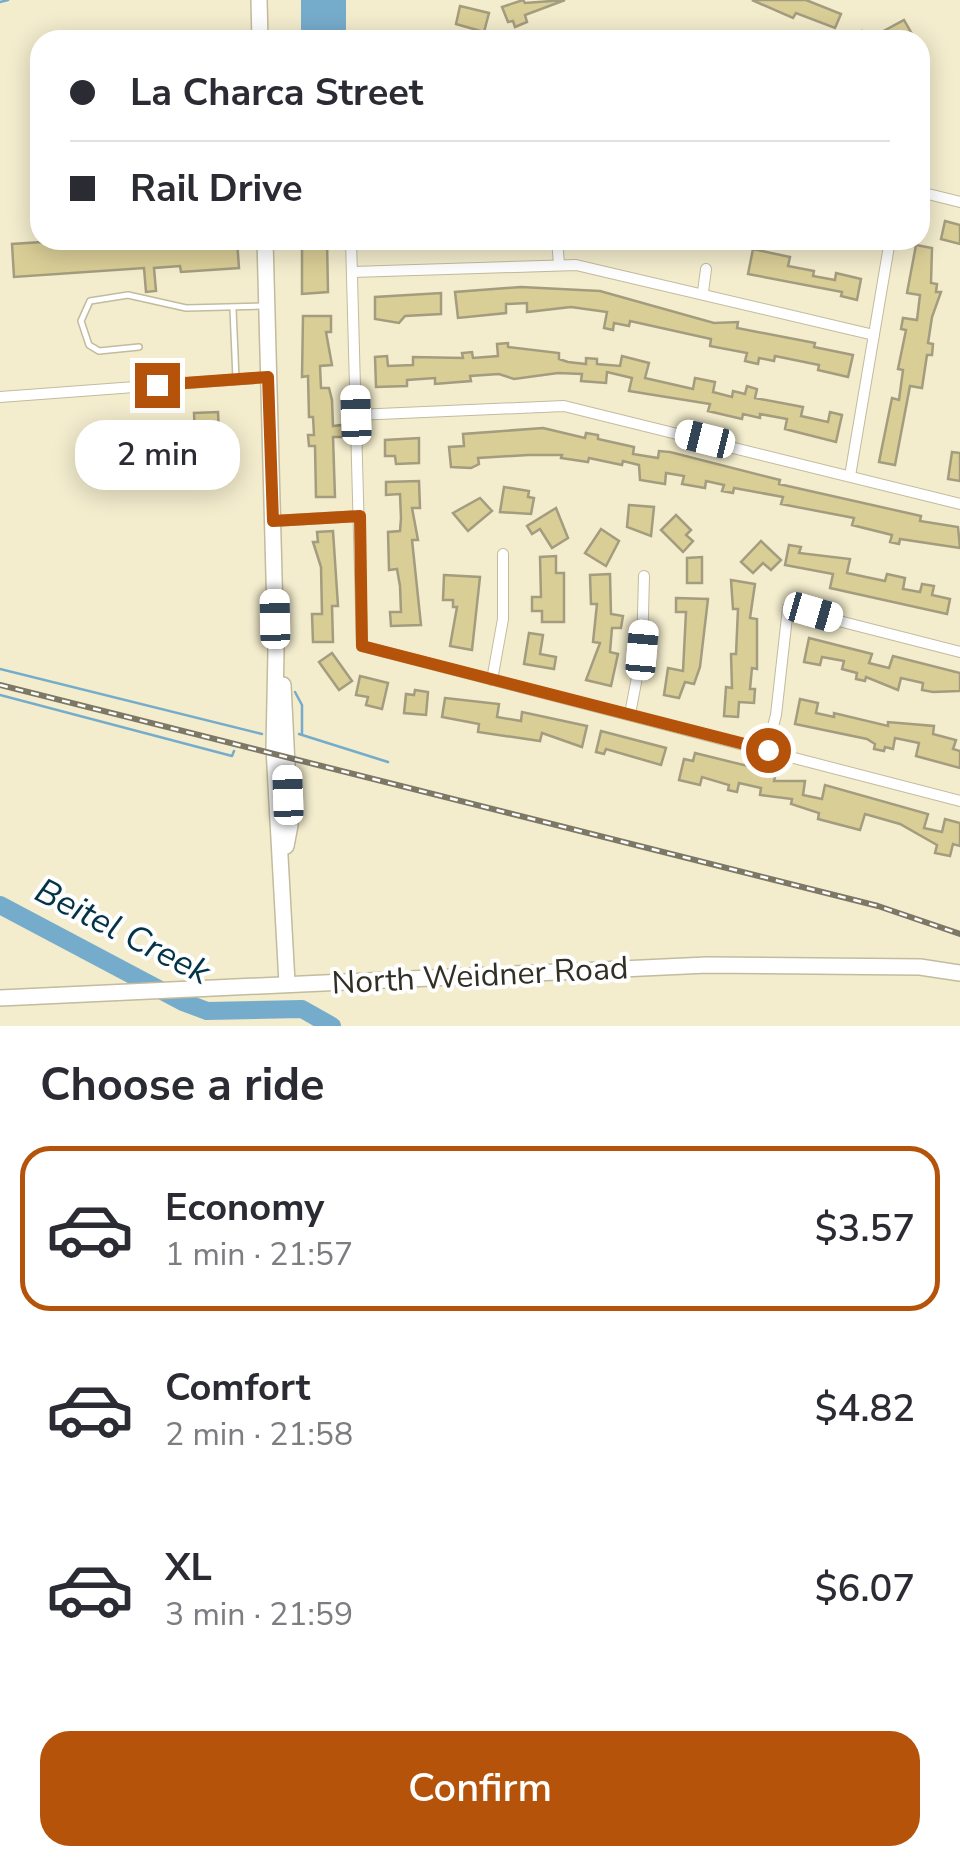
<!DOCTYPE html>
<html lang="en">
<head>
<meta charset="utf-8">
<style>
  :root { --surface:#fff; --page:#f2f2f3; --text:#2b2b33; --muted:#7c7c81; --line:#e1e1e2; --accent:#b45309 }
  body { margin:0; font-family:"Nunito Sans",sans-serif; background:var(--page); color:var(--text); height:100vh; display:flex; flex-direction:column; font-size:38px; white-space:nowrap }
  * { box-sizing:border-box; margin:0 }
  p { font-size:32px; color:var(--muted) }
  .icon { flex:none; width:55px; height:55px; fill:none; stroke:currentColor; stroke-width:2; stroke-linecap:round; stroke-linejoin:round }
  .map { position:relative; height:1026px; overflow:hidden }
  .side { display:flex; flex-direction:column; background:var(--surface); flex:1 }
  .side>* { flex:none }
  .top-card { position:absolute; left:30px; top:30px; width:900px; height:220px; border-radius:30px; box-shadow:0 5px 25px #0003; display:grid; align-content:center; height:220px; padding:0 40px; background:var(--surface) }
  .end { position:absolute; width:45px; height:45px; margin:-22px; border:12px solid #b45309; background:#fff; box-shadow:0 0 0 5px #fff }
  .from { border-radius:50% }
  .bubble { position:absolute; height:70px; border-radius:30px; background:var(--surface); box-shadow:0 5px 25px #0003; font-size:32px; font-weight:600; line-height:70px; text-align:center }
  .car { position:absolute; width:30px; height:60px; margin:-30px -15px; border-radius:12px; box-shadow:0 0 8px 2px #0007; background:linear-gradient(#fff 24%,#345 0 40%,#fff 0 76%,#345 0 86%,#fff 0) }
  .top-card b { display:flex; align-items:center; gap:35px; height:95px; font-size:38px }
  .top-card b+b { border-top:2px solid var(--line) }
  .top-card i { width:25px; height:25px; background:var(--text) }
  ul { padding:0; list-style:none }
  li { display:flex; align-items:center; gap:30px; height:165px; margin:0 20px 15px; padding:0 20px; border:5px solid transparent; border-radius:30px }
  li div { flex:1 }
  li b { display:block; font-size:38px }
  li em { font-style:normal; font-weight:600 }
  li.on { border-color:var(--accent) }
  li>.icon { width:90px; height:90px; stroke-width:1.5 }
  h2 { padding:0 40px; font-size:45px; line-height:120px }
  .primary-button { display:flex; gap:20px; margin-top:auto; padding:20px 40px }
  .primary-button a { flex:1; height:115px; border-radius:30px; background:var(--accent); color:#fff; font-size:40px; font-weight:600; line-height:115px; text-align:center }
  .map>svg:first-child { display:block }
  .water { fill:#76accb }
  .lines { fill:none; stroke-linecap:round; stroke-linejoin:round }
  .stream { stroke:#76accb; stroke-width:2.5 }
  .river { stroke:#76accb; stroke-width:18 }
  .building { fill:#dace97; stroke:#a39c7f; stroke-width:2.5 }
  .lane-casing { stroke:#c2bb9d; stroke-width:8 }
  .street-casing { stroke:#c2bb9d; stroke-width:12 }
  .secondary-casing { stroke:#c2bb9d; stroke-width:18 }
  .lane { stroke:#fff; stroke-width:5 }
  .street { stroke:#fff; stroke-width:10 }
  .secondary { stroke:#fff; stroke-width:15 }
  .rail-casing { stroke:#7c7865; stroke-width:6 }
  .rail { stroke:#fff; stroke-width:2.5; stroke-dasharray:8; stroke-linecap:butt }
  .route { stroke:#b45309; stroke-width:12 }
  .labels { text-anchor:middle; stroke-width:8; stroke-linejoin:round; paint-order:stroke }
  .street-label { font-size:32px; fill:#323024; stroke:#fff }
  .water-label { font-size:35px; font-style:italic; fill:#033349; stroke:#fff }
</style>
</head>
<body>
<div class="map">
<svg width="960" height="1026" viewBox="0 0 960 1026">
  <rect width="100%" height="100%" fill="#f3eccd"/>
  <rect class="water" x="301" y="0" width="45" height="40"/>
  <g class="lines">
    <g class="stream">
      <path d="M0 2 8 0"/>
      <path d="M0 669 262 734"/>
      <path d="M295 692 302 705V734"/>
      <path d="M0 695 232 756 234 751"/>
      <path d="M299 734 388 762"/>
    </g>
    <path class="river" d="M0 905 183 1002 207 1011 302 1009 332 1026"/>
  </g>
  <g class="building">
    <path d="M523 0 525 3 565 0 525 15 527 22 515 27 513 21 508 22 502 7Z"/>
    <path d="M752 0H806L841 14 835 28 796 13 793 18Z"/>
    <path d="M460 6 489 13 484 32 456 24Z"/>
    <path d="M904 20 912 34 900 40H860L862 31 878 34Z"/>
    <path d="M945 221 960 225V244L941 239Z"/>
    <path d="M73 240H237L239 268 181 272 180 266 154 268 156 291 146 292 144 268 14 277 12 244Z"/>
    <path d="M302 240H327L328 292 302 294Z"/>
    <path d="M916 245 932 248 931 283 937 284 936 292H941L932 317 928 343 933 344 932 355H927L922 388 910 386 895 465 879 462 892 398 899 400 903 370 898 369 906 330 901 329 903 318 917 320 920 295 907 293Z"/>
    <path d="M753 249 790 257 788 266 814 271 813 276 835 280 836 273 861 279 857 300 841 296 842 292 748 274Z"/>
    <path d="M521 287 600 291 714 323 738 322 737 328 815 343 814 347 853 355 848 377 818 370 819 365 775 356 774 361 759 358 758 364 745 361 747 353 710 346 711 339 630 321 629 326 614 323 613 330 604 328 607 312 571 307 527 312V303L506 304V313L458 318 455 292Z"/>
    <path d="M441 293V314L405 316 399 323 375 319V297Z"/>
    <path d="M303 316H331V332H326L332 365 320 366 321 388H329L332 400 333 426 342 425 343 437H333L335 497H316L315 446H309L308 435H314L313 417H309L308 376 302 377Z"/>
    <path d="M508 343V347L559 353V359L568 362 586 364V358L597 359V364L620 366 622 356 649 363 645 378 693 389 695 378 715 382 713 392 732 397 733 391 745 394 747 386 757 389 755 398 803 407 801 416 828 422 830 412 842 415 836 442 785 429 787 419 760 414V418L743 414 742 419 708 411 710 404 629 391 632 378 607 372 606 383 581 381 582 374 558 373 514 379 499 374 470 376 471 381 435 384V378L407 380V386L376 387 375 357 387 356 388 366 413 365V357L463 358 462 353 472 352 473 358 498 356 497 344Z"/>
    <path d="M218 412 220 459 196 460 194 413Z"/>
    <path d="M543 428 585 438 586 433 598 435V439L634 447 633 454 658 458 659 451 670 452 780 480 779 484 921 516 920 521 958 527 960 548 900 539 899 544 890 542 892 535 852 525 854 518 781 504 783 497 734 488 733 493 722 491 724 485 706 481 705 488 682 484 684 476 666 473 665 484 640 480 639 465 623 461 622 465 589 458 588 462 561 458 562 455H528L478 458 479 464 471 468 451 467 449 447 464 446 463 434Z"/>
    <path d="M419 438V463L396 464 395 456H385V440Z"/>
    <path d="M952 452 960 453V481L948 479Z"/>
    <path d="M419 481 420 508H412L418 540H412L421 625 391 626 390 612H401L400 586 397 569 389 570 388 532 400 531 401 518 400 494 386 495V482Z"/>
    <path d="M504 487 529 491 528 497 534 498 531 514 500 512Z"/>
    <path d="M480 498 492 511 468 531 453 513Z"/>
    <path d="M629 505 654 507 651 536 627 527Z"/>
    <path d="M556 508 568 538 552 548 540 529 532 534 527 526Z"/>
    <path d="M676 515 691 530 686 535 693 541 683 552 661 530Z"/>
    <path d="M601 529 619 541 606 566 585 553Z"/>
    <path d="M333 531 338 606H332L333 642H313L312 614H322L321 567 313 542H318L317 532Z"/>
    <path d="M761 541 781 560 771 570 763 563 753 573 741 562Z"/>
    <path d="M789 545 801 547 799 553 850 559 847 573 885 581 887 574 905 578 903 589 920 592 922 584 934 586 932 595 950 599 947 614 830 588 833 574 785 565Z"/>
    <path d="M556 556V573H564V622H542V611H532V597H541L540 557Z"/>
    <path d="M702 557V583H687V558Z"/>
    <path d="M610 574 611 614 623 616 621 628H612L610 652 618 654 611 686 586 680 600 643 593 642 597 604H591L590 575Z"/>
    <path d="M444 575 480 577 472 650 450 646 457 607H453V600H443Z"/>
    <path d="M731 580 755 584 750 618 757 619V669L752 668 750 689H755L754 703 739 702 738 717 724 716 726 687 732 688 731 654H736L738 609H733Z"/>
    <path d="M676 598 708 599 700 667 694 684 685 682 679 698 664 695 668 668 683 671 686 612H676Z"/>
    <path d="M529 633 543 635 540 654 556 657 554 669 524 664Z"/>
    <path d="M809 638 872 654 869 663 889 668 893 656 960 673V691L933 692 922 690 923 683 901 678 898 690 866 677 865 681 856 679 857 673 842 669 844 661 822 657 820 665 804 662Z"/>
    <path d="M332 653 352 681 339 690 319 662Z"/>
    <path d="M360 676 388 683 382 709 366 705 368 697 356 695Z"/>
    <path d="M415 690 428 692 426 715 404 713 406 694 414 695Z"/>
    <path d="M445 698 499 704 497 717 521 721 522 712 587 726 582 747 542 733 540 741 478 732 479 724 442 717Z"/>
    <path d="M800 699 818 703 816 713 834 717V713L888 726V722L934 726 933 734 956 740 953 749 960 751V768L916 756 919 743 895 738 893 749 885 747 884 751 874 749 875 744 867 739 795 724Z"/>
    <path d="M601 731 666 748 661 765 606 749 604 754 596 752Z"/>
    <path d="M695 753 776 773 774 781H805L803 795 822 799 825 785 928 814 924 828 942 832 945 819 960 823V846L953 844 950 856 935 853 937 845 900 824 865 814 860 830 818 819 819 813 791 804 792 799 760 795 761 788 739 783 737 792 728 790 729 785 702 777 700 785 679 780 684 759 693 761Z"/>
  </g>
  <g class="lines">
    <defs>
      <g id="lane">
        <path d="M233 309 236 379"/>
        <path d="M139 347 99 351 89 345 81 321 90 301 128 295 186 308 263 306"/>
      </g>
      <g id="street">
        <path d="M920 192 960 202"/>
        <path d="M351 240 362 646 960 801"/>
        <path d="M557 240 559 264"/>
        <path d="M352 272 576 265 874 335"/>
        <path d="M703 292 706 269"/>
        <path d="M0 397 268 377"/>
        <path d="M356 415 564 406 960 504"/>
        <path d="M850 476 890 240"/>
        <path d="M273 521 360 516"/>
        <path d="M492 680 503 619V554"/>
        <path d="M630 714 642 651 644 576"/>
        <path d="M767 749 776 715 788 608 960 652"/>
      </g>
      <g id="secondary">
        <path d="M259 0 260 40"/>
        <path d="M265 240 276 651 274 748 287 983"/>
        <path d="M283 685 290 825 286 846"/>
        <path d="M0 998 707 965 920 967 960 973"/>
      </g>
    </defs>
    <use href="#lane" class="lane-casing"/>
    <use href="#street" class="street-casing"/>
    <use href="#secondary" class="secondary-casing"/>
    <use href="#lane" class="lane"/>
    <use href="#street" class="street"/>
    <use href="#secondary" class="secondary"/>
    <defs>
      <path id="rail" d="M0 685 878 906 960 934"/>
    </defs>
    <use href="#rail" class="rail-casing"/>
    <use href="#rail" class="rail"/>
  </g>
  <g class="lines">
    <path class="route" d="M157 385 268 377 273 521 360 516 362 646 768 750"/>
  </g>
  <g class="labels">
    <g class="street-label">
      <text transform="translate(480 975) rotate(-3)" y="11">North Weidner Road</text>
    </g>
    <g class="water-label">
      <text transform="translate(123 931) rotate(27)" y="12">Beitel Creek</text>
    </g>
  </g>
</svg>
<i class="end from" style="left:768px;top:750px"></i>
<i class="end" style="left:157px;top:385px"></i>
<div class="bubble" style="left:75px;top:420px;width:165px">2 min</div>
<i class="car" style="left:356px;top:415px;rotate:358deg"></i>
<i class="car" style="left:705px;top:439px;rotate:284deg"></i>
<i class="car" style="left:813px;top:612px;rotate:106deg"></i>
<i class="car" style="left:275px;top:619px;rotate:359deg"></i>
<i class="car" style="left:642px;top:650px;rotate:5deg"></i>
<i class="car" style="left:288px;top:795px;rotate:358deg"></i>
<div class="top-card">
<b><i class="from"></i>La Charca Street</b>
<b><i></i>Rail Drive</b>
</div>
</div>
<section class="side">
<h2>Choose a ride</h2>
<ul>
<li class="on"><svg class="icon" aria-label="car" viewBox="0 0 24 24"><path d="M5 17H2v-5l4-1 3-4h7l3 4 3 1v5h-3M9 17h6M6 11h13"/><circle cx="7" cy="17" r="2"/><circle cx="17" cy="17" r="2"/></svg><div><b>Economy</b><p>1 min · 21:57</p></div><em>$3.57</em></li>
<li><svg class="icon" aria-label="car" viewBox="0 0 24 24"><path d="M5 17H2v-5l4-1 3-4h7l3 4 3 1v5h-3M9 17h6M6 11h13"/><circle cx="7" cy="17" r="2"/><circle cx="17" cy="17" r="2"/></svg><div><b>Comfort</b><p>2 min · 21:58</p></div><em>$4.82</em></li>
<li><svg class="icon" aria-label="car" viewBox="0 0 24 24"><path d="M5 17H2v-5l4-1 3-4h7l3 4 3 1v5h-3M9 17h6M6 11h13"/><circle cx="7" cy="17" r="2"/><circle cx="17" cy="17" r="2"/></svg><div><b>XL</b><p>3 min · 21:59</p></div><em>$6.07</em></li>
</ul>
<div class="primary-button"><a>Confirm</a></div>
</section>
</body>
</html>
